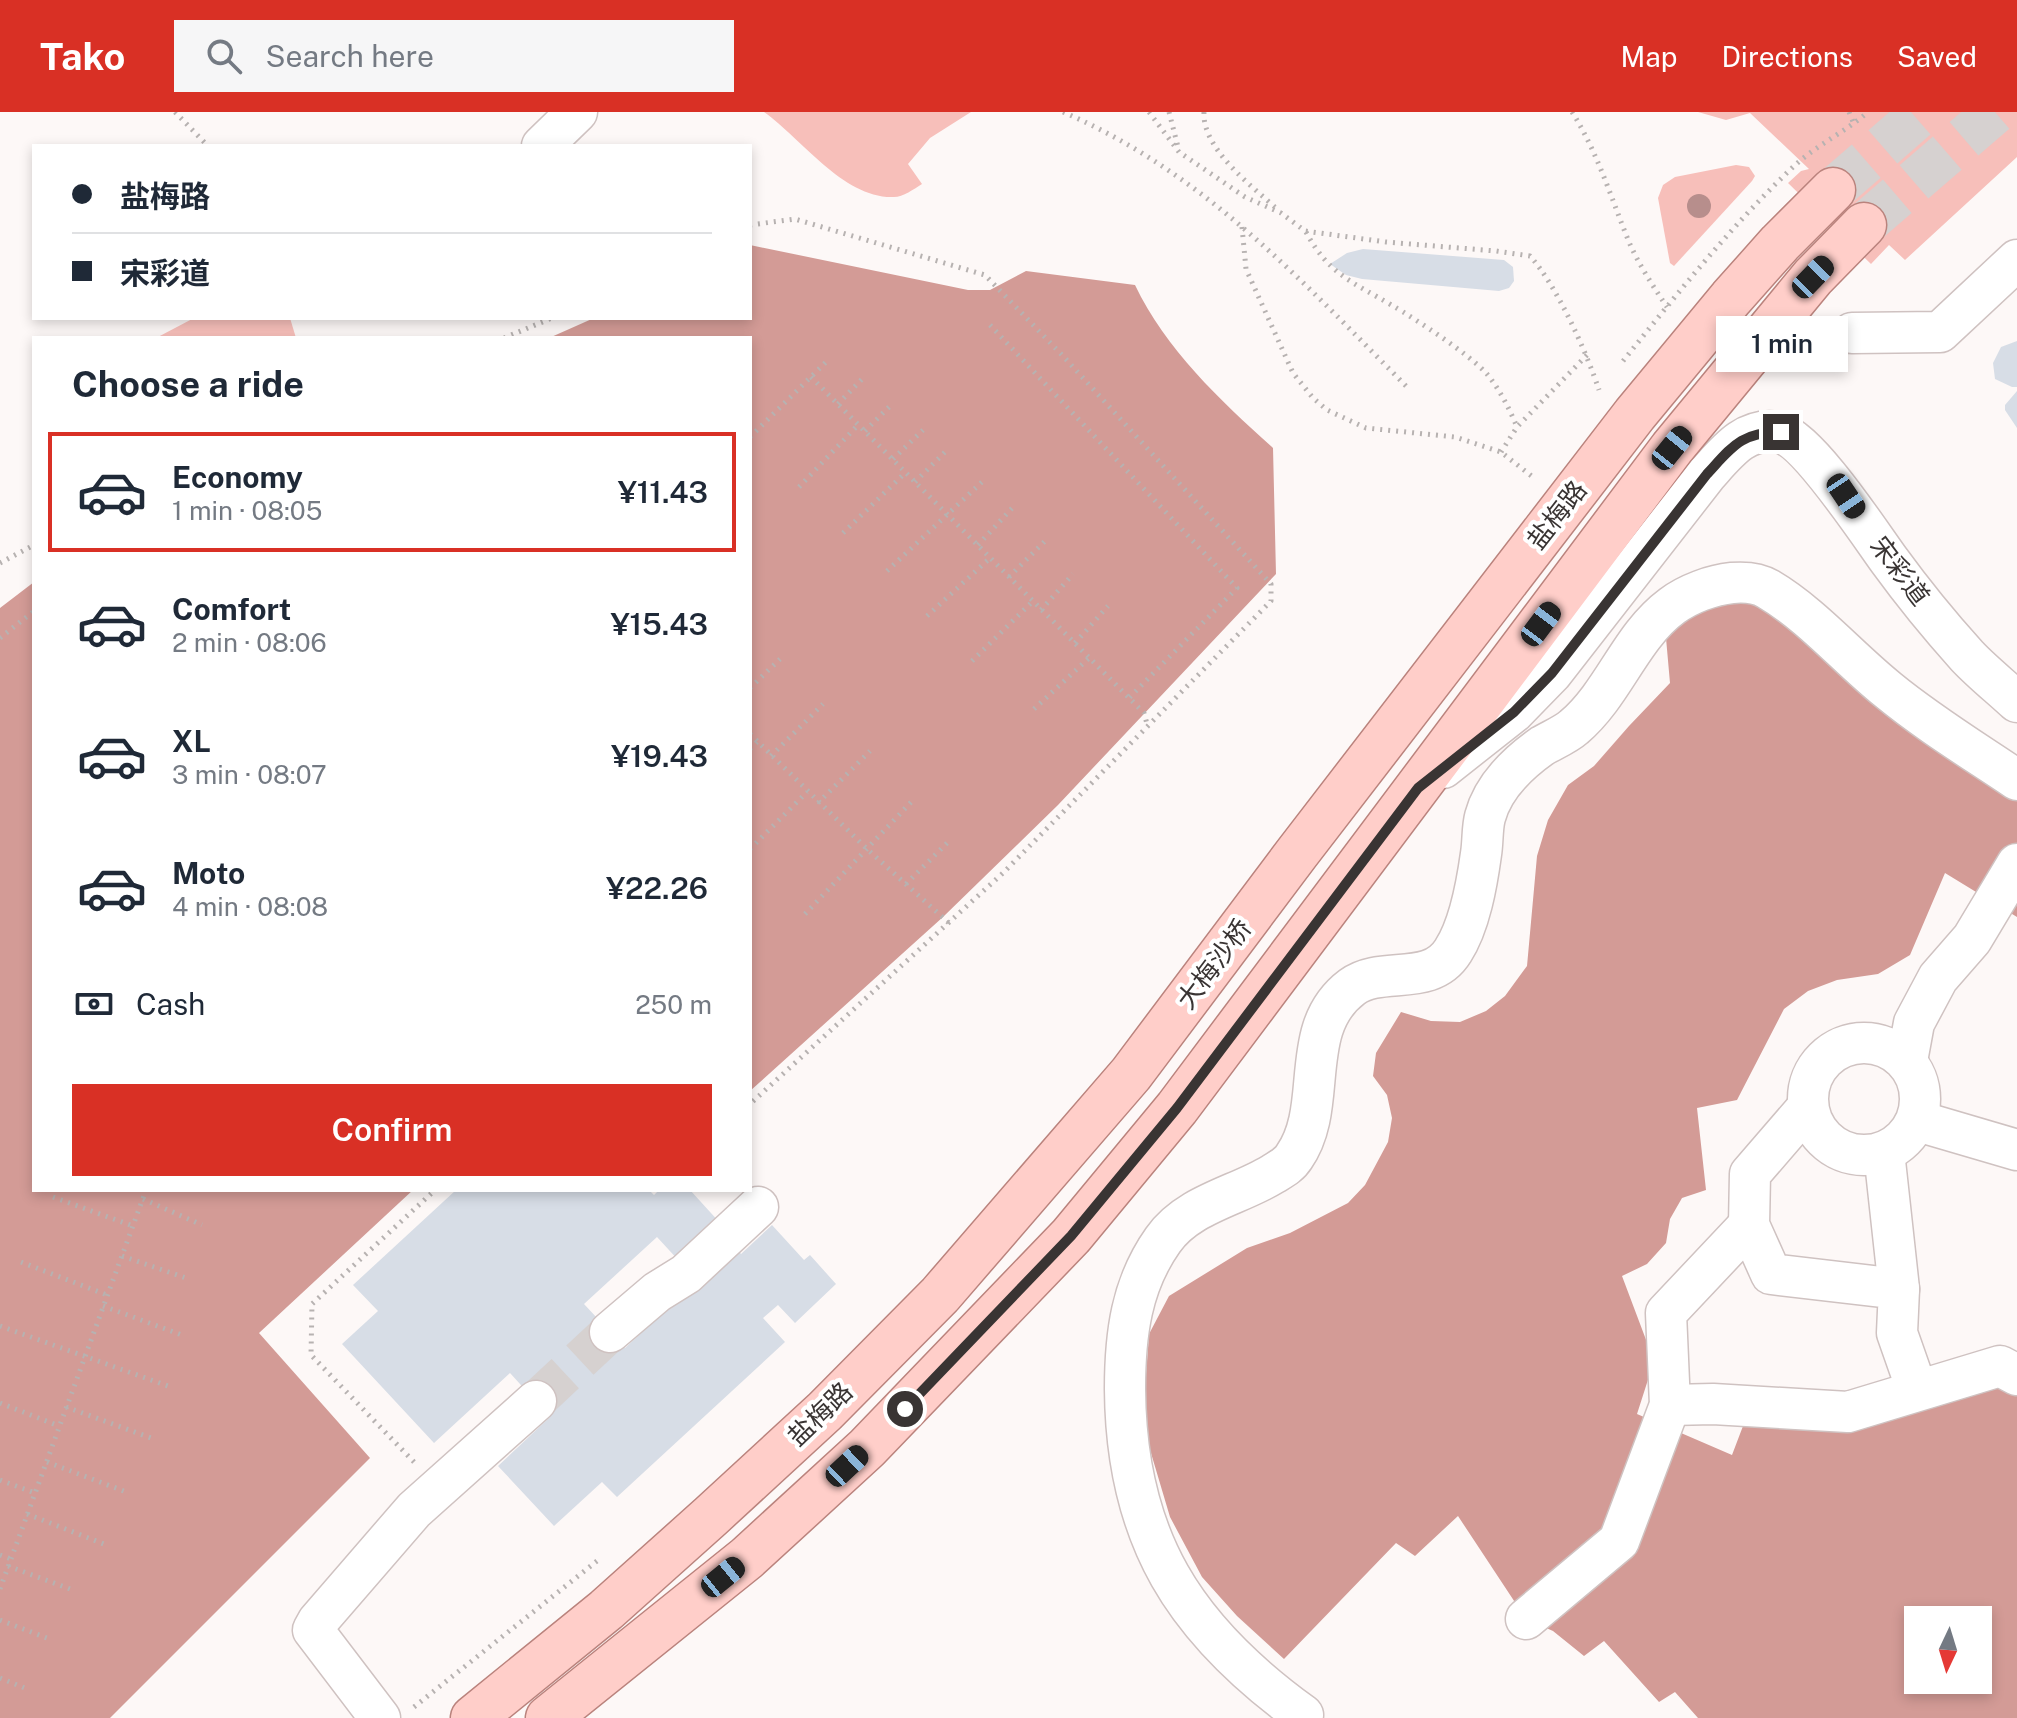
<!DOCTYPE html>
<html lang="en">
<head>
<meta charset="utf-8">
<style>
  :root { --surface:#fff; --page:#f6f6f7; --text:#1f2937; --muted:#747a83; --line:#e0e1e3; --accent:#d93025 }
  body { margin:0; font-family:"Public Sans","Noto Sans SC",sans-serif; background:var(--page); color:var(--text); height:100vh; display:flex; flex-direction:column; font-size:30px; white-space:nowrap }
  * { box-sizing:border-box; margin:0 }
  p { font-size:26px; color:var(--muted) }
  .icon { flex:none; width:44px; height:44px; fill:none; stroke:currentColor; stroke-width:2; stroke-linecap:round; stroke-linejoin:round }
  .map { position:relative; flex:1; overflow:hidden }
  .drawer { position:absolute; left:32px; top:224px; width:720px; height:856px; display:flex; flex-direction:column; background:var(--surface); border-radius:0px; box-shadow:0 4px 12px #0003 }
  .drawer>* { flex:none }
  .hud { position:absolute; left:32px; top:32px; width:720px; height:176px; border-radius:0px; box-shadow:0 4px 12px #0003; display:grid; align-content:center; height:176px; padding:0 40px; background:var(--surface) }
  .needle { width:52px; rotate:184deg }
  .controls { position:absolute; left:1904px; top:1494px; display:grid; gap:16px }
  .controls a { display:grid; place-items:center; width:88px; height:88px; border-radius:0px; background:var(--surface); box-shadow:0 4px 12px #0003; font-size:40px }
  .end { position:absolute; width:36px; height:36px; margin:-18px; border:10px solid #393433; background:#fff; box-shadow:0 0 0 4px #fff }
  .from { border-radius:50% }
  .bubble { position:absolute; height:56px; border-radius:0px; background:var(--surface); box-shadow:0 4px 12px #0003; font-size:26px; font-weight:600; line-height:56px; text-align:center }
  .car { position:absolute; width:24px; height:48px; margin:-24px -12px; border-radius:10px; box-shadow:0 0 6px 2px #0007; background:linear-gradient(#222 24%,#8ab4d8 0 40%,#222 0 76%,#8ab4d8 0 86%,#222 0) }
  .hud b { display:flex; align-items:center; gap:28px; height:76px; font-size:30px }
  .hud b+b { border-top:2px solid var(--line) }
  .hud i { width:20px; height:20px; background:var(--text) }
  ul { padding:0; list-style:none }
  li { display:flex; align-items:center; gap:24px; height:120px; margin:0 16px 12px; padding:0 24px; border:4px solid transparent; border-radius:0px }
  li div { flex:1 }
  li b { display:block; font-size:30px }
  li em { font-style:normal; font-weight:600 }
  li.current { border-color:var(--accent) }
  li>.icon { width:72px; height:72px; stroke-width:1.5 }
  h2 { padding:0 40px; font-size:36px; line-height:96px }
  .pay { display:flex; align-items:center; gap:20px; height:88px; padding:0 40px; font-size:30px }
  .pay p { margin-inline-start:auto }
  .cta { display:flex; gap:16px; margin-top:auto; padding:16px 40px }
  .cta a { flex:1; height:92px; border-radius:0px; background:var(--accent); color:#fff; font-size:32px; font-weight:600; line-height:92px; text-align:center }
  header { display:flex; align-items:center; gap:48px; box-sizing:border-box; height:112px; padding:0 40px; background:var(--accent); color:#fff }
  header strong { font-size:38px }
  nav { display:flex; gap:44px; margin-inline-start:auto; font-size:28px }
  .search { width:560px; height:72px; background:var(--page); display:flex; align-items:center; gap:20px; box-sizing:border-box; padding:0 28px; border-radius:0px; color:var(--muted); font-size:30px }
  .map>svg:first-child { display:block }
  .green { fill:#f7bfba }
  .water { fill:#d39b96; fill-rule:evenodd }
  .building { fill:#d7dde6 }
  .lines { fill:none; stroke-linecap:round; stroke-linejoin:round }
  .minor-tunnel { stroke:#d6d1d0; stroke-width:40; stroke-dasharray:40 20; stroke-linecap:butt }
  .major-tunnel { stroke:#d6d1d0; stroke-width:44; stroke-dasharray:44 22; stroke-linecap:butt }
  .minor-casing { stroke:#cfc2c1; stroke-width:43 }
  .major-casing { stroke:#ba837d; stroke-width:47 }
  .path { stroke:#b7b2b1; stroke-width:5; stroke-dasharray:2 6; stroke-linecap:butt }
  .minor { stroke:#fff; stroke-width:40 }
  .major { stroke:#ffcec9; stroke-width:44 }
  .tree { fill:#b78e8c }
  .route { stroke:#393433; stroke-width:10 }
  .labels { text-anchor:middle; stroke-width:8; stroke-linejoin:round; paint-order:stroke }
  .street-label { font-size:26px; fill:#393433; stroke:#fff }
</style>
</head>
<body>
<header>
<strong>Tako</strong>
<div class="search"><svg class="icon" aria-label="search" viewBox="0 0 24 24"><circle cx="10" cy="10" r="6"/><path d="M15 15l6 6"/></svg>Search here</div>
<nav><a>Map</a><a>Directions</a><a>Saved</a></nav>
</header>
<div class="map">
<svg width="2017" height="1606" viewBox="0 0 2017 1606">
  <rect width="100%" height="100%" fill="#fdf8f7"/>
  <g class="green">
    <path d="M764 0H971L930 26 908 52 922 72C914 77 903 85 894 85 844 87 802 27 764 0Z"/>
    <path d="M1698 0H2017V45L1905 148 1889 133 1871 152 1788 71 1801 59 1809 57 1750 1 1726 8Z"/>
    <path d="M1736 53 1749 55 1755 64 1752 69 1674 154 1670 151 1658 86 1663 73 1675 65Z"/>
    <path d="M194 206H290L296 226H156Z"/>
  </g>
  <g class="water">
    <path d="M750 133 968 178H990L1026 159 1135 173C1166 238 1220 288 1273 336L1276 462 1058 693 943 805 750 979V226H549L594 206H750Z"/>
    <path d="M34 470V1078H413L259 1221 370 1346 110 1606H0V496Z"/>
    <path d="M1761 483 2017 684V805L1945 761 1910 843 1878 862 1837 868 1808 879 1784 897 1737 988 1697 996 1706 1078 1682 1086 1670 1107 1666 1131 1647 1152 1622 1164 1654 1249 1637 1302 1732 1343 1751 1293 2017 1259V1606H1698L1675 1580 1659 1590 1604 1529 1584 1544 1553 1519 1526 1507 1458 1404 1415 1444 1396 1431 1284 1547 1237 1504 1202 1465 1170 1405 1148 1331 1145 1276 1149 1222 1169 1184 1247 1136 1290 1121 1348 1091 1365 1073 1388 1030 1392 1006 1387 983 1373 964 1376 941 1401 900 1431 909 1460 910 1486 899 1505 884 1527 854 1537 744 1548 708 1568 673 1594 654 1629 614 1670 571 1666 526 1700 491ZM1918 1508H1978V1568H1918Z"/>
  </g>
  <g class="building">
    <path d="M1363 137 1504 148 1513 155 1514 169 1509 176 1499 179 1362 167 1346 163 1330 152 1347 141Z"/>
    <path d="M2017 229V275H2012L1995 267 1993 251 2001 235Z"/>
    <path d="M2017 279V316L2005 298V293Z"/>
    <path d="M456 1078H649L654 1083 659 1078H690L721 1112 680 1150 657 1125 584 1192 625 1236 735 1134 741 1142 772 1113 804 1148 810 1143 836 1172 795 1211 778 1193 763 1206 785 1230 617 1385 602 1370 554 1414 498 1354 550 1305 510 1261 434 1331 342 1232 378 1199 353 1173Z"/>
  </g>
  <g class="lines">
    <path class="minor-tunnel" d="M536 1289 610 1220"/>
    <g class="major-tunnel">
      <path d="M1833 78 1923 0"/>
      <path d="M1864 113 1995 0"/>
    </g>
    <defs>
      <g id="minor">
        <path d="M542 34 577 0"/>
        <path d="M1852 221 1940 220 2017 148"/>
        <path d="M1443 656 1514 600 1552 561 1707 362C1726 341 1745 315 1777 320 1807 325 1870 422 1889 448 1913 481 1940 514 1967 544 1982 560 2001 575 2017 590"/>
        <circle cx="1864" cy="987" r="56"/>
        <path d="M1907 949 1914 911 1938 866 1972 827 2017 752"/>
        <path d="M1807 996 1750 1062 1749 1113 1771 1162 1899 1177 1897 1221 1917 1278"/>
        <path d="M1918 1009 2017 1038"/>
        <path d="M1884 1040 1899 1177"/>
        <path d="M610 1220 657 1180 686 1162 758 1095"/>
        <path d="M1670 1293 1713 1292 1848 1300 2000 1254 2017 1263"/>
        <path d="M1526 1507 1619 1429 1670 1293 1666 1201 1749 1113"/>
        <path d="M1303 1603C1184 1517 1126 1426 1125 1277 1125 1223 1131 1173 1163 1128 1188 1092 1237 1084 1273 1062 1281 1057 1289 1053 1294 1045 1330 994 1296 917 1352 875 1382 853 1430 876 1453 839 1470 813 1477 771 1481 742 1483 730 1482 716 1485 705 1493 675 1518 651 1542 634 1552 628 1565 623 1574 615 1614 581 1630 525 1672 494 1688 482 1712 473 1732 471 1744 470 1758 471 1768 477 1812 503 1848 546 1888 578 1928 611 1974 639 2017 668"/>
        <path d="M380 1606 313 1518 318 1509 414 1398 536 1289"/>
      </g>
      <g id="major">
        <path d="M473 1606 606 1498 711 1404 825 1299 940 1183 1131 962 1297 741 1635 302 1731 186 1780 131 1833 78"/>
        <path d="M548 1606 747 1446 867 1336 1071 1124 1177 996 1672 336 1813 165 1864 113"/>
      </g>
    </defs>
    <use href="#minor" class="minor-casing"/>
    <use href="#major" class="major-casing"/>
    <g class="path">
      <path d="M175 0 208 34"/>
      <path d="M1063 0C1203 60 1302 169 1407 275"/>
      <path d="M1149 0 1179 40 1245 85 1281 101 1305 119 1386 130 1496 139 1530 144C1557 174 1586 239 1599 278"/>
      <path d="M1169 0 1178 35"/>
      <path d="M1204 0C1202 37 1252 74 1277 97"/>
      <path d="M1572 0C1598 41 1611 86 1629 130 1639 153 1653 174 1667 195"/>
      <path d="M1849 0 1854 12"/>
      <path d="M750 113 795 107 985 163 1063 244 1271 472V489L1003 761 750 992"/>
      <path d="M1242 115 1246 157 1293 261 1313 286 1327 298 1366 316 1455 325 1501 340 1534 366"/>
      <path d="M1306 120C1329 163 1353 170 1393 194 1417 208 1469 242 1487 262 1500 278 1509 296 1517 315"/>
      <path d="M990 213 1237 476 1129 586"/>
      <path d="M504 226 552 206"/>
      <path d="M1623 249C1677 182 1731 114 1793 55 1815 34 1845 20 1868 0"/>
      <path d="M811 265 1144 601 1147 612"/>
      <path d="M838 292 862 267"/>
      <path d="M865 319 891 293"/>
      <path d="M750 325 829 247"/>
      <path d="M1501 340 1517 315 1587 243"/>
      <path d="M893 347 923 318"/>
      <path d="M915 370 946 339"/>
      <path d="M799 375 858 313"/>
      <path d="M843 421 906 360"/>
      <path d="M978 433 1015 393"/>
      <path d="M0 451 34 433"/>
      <path d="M887 459 983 369"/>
      <path d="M1009 465 1045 429"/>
      <path d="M1041 498 1073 462"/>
      <path d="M927 504 990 446"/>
      <path d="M0 526 34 499"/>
      <path d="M1075 531 1108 494"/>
      <path d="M972 549 1033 489"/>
      <path d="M750 576 780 547"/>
      <path d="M1034 597 1089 546"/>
      <path d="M750 622 867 737 949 811"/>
      <path d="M750 637 757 630"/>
      <path d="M771 644 823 592"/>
      <path d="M818 691 870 639"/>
      <path d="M750 737 807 680"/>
      <path d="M906 772 949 729"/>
      <path d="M805 802 915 686"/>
      <path d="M53 1085 133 1114"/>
      <path d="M143 1087 202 1113"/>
      <path d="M122 1144 186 1166"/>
      <path d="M21 1150 107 1183"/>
      <path d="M103 1194 182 1223"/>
      <path d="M0 1214 168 1274"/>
      <path d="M0 1291 59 1314"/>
      <path d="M66 1295 151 1326"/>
      <path d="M47 1350 129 1381"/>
      <path d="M414 1350 311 1243 312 1192 435 1078"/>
      <path d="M0 1368 35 1381"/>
      <path d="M27 1402 109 1434"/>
      <path d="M0 1443 11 1447"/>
      <path d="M8 1454 70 1477"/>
      <path d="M0 1477 146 1078"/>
      <path d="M0 1508 52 1528"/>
      <path d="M0 1566 27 1577"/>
      <path d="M414 1595 597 1449"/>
    </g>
    <use href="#minor" class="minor"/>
    <use href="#major" class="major"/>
  </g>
  <circle class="tree" cx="1699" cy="94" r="12"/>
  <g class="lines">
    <path class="route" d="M905 1297 1071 1124 1177 996 1418 676 1514 600 1552 561 1707 362C1732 335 1741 320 1781 320"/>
  </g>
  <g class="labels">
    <g class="street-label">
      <text transform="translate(1557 403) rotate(-52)" y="9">盐梅路</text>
      <text transform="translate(1900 459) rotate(53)" y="9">宋彩道</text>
      <text transform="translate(1214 852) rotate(-53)" y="9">大梅沙桥</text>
      <text transform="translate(820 1302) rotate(-44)" y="9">盐梅路</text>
    </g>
  </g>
</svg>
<div class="controls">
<a><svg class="needle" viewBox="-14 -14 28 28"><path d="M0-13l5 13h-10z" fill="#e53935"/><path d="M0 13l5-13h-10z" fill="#747a83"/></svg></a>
</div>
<i class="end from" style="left:905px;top:1297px"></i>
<i class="end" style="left:1781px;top:320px"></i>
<div class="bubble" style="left:1716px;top:204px;width:132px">1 min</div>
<i class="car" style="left:1813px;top:165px;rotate:44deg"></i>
<i class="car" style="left:1672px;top:336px;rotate:39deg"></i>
<i class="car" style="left:1846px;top:384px;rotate:146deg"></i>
<i class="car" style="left:1541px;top:512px;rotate:37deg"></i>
<i class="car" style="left:847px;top:1354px;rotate:47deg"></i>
<i class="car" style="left:723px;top:1465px;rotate:51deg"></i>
<div class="hud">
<b><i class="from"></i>盐梅路</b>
<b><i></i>宋彩道</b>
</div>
<section class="drawer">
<h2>Choose a ride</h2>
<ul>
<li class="current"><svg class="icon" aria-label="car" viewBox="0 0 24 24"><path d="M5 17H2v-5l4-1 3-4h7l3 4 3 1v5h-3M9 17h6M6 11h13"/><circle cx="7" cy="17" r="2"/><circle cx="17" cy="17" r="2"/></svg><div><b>Economy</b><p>1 min · 08:05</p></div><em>¥11.43</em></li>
<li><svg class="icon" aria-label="car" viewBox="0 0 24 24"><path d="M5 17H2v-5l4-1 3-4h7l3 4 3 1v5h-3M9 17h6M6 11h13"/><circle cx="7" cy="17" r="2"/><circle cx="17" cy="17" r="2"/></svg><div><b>Comfort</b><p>2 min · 08:06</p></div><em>¥15.43</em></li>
<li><svg class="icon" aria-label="car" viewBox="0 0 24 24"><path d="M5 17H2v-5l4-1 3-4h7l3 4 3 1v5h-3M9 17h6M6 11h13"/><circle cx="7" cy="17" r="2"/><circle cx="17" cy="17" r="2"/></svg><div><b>XL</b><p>3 min · 08:07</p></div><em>¥19.43</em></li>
<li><svg class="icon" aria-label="car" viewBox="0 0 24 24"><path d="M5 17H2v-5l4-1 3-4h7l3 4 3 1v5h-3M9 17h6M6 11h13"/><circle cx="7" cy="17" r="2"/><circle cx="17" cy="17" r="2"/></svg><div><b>Moto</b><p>4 min · 08:08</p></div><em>¥22.26</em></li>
</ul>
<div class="pay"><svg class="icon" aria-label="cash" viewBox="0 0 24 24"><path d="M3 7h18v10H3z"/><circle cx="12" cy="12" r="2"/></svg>Cash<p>250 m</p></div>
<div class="cta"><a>Confirm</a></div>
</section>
</div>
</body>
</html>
